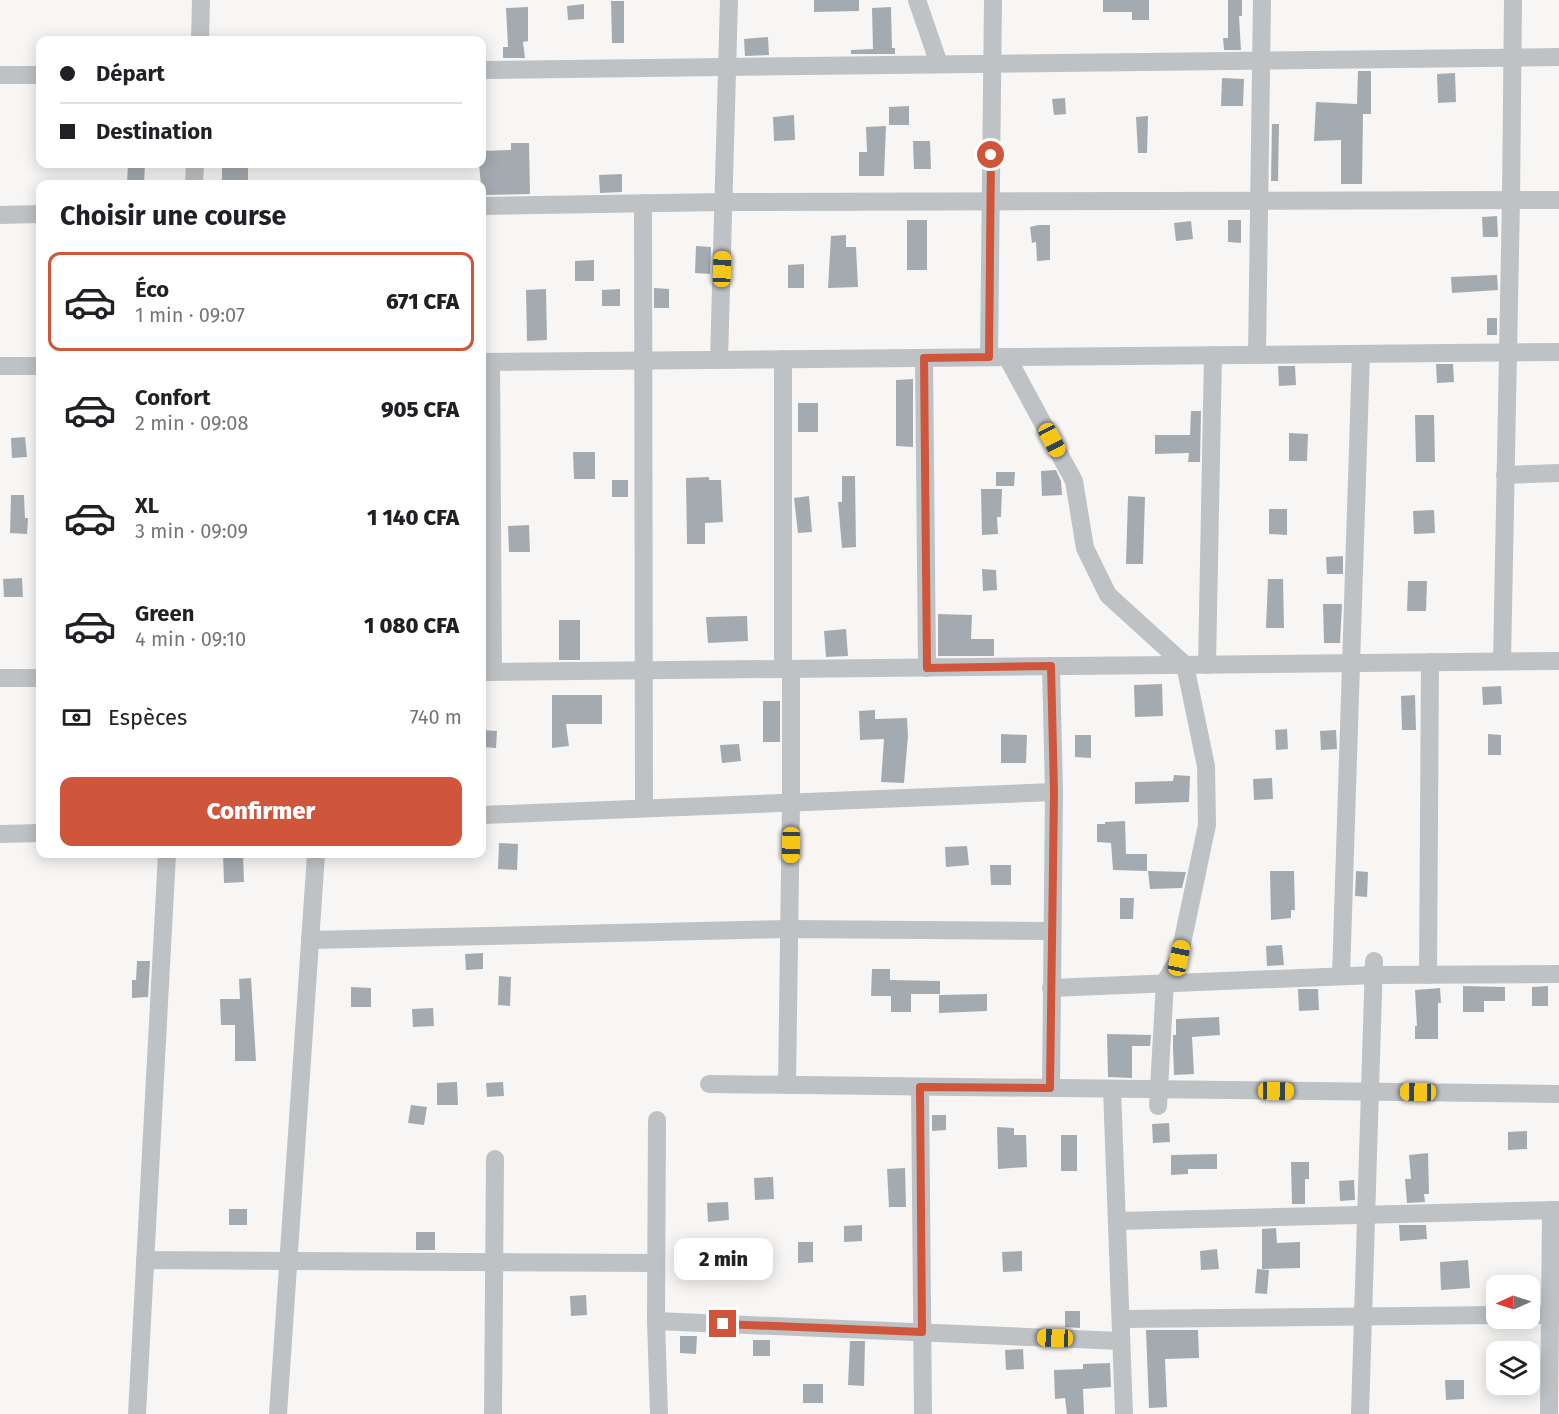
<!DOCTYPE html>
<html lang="fr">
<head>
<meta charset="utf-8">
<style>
  :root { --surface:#fff; --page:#f6f6f6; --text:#202124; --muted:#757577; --line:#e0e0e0; --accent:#cf563b }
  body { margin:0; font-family:"Fira Sans",sans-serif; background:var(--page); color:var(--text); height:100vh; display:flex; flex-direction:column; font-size:22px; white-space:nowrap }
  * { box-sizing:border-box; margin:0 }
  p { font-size:20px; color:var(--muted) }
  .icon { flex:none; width:33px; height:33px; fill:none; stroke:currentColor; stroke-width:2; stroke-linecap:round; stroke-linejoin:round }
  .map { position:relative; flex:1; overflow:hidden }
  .sheet { position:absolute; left:36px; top:180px; width:450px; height:678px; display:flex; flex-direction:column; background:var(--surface); border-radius:12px; box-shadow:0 3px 15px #0003 }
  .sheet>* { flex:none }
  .hud { position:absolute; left:36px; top:36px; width:450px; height:132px; border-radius:12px; box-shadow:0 3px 15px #0003; display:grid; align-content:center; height:132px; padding:0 24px; background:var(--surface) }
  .needle { width:39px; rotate:267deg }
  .buttons { position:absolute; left:1486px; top:1275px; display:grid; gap:12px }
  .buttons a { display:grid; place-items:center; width:54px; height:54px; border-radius:12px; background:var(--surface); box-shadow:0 3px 15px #0003; font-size:30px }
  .end { position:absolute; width:27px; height:27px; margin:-14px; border:8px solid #cf563b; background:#fff; box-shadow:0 0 0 3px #fff }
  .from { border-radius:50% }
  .bubble { position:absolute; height:42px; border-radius:12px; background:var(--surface); box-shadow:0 3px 15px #0003; font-size:20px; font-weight:800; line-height:42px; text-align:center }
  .car { position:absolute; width:18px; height:36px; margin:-18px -9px; border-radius:8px; box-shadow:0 0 4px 2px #0007; background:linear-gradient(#f5c518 24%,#345 0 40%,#f5c518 0 76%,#345 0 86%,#f5c518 0) }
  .hud b { display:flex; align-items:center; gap:21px; height:57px; font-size:22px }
  .hud b+b { border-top:2px solid var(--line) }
  .hud i { width:15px; height:15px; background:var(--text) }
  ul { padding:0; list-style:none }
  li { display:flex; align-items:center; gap:18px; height:99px; margin:0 12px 9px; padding:0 12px; border:3px solid transparent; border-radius:12px }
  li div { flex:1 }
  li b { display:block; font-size:22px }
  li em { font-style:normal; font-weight:800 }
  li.selected { border-color:var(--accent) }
  li>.icon { width:54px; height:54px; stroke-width:1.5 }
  h2 { padding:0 24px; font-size:27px; line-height:72px }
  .pay { display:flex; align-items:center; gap:15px; height:66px; padding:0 24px; font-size:22px }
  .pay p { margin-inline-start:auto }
  .cta { display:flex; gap:12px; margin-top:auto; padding:12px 24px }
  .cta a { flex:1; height:69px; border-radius:12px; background:var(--accent); color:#fff; font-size:24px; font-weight:800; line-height:69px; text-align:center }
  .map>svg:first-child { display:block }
  .building { fill:#a4abb0 }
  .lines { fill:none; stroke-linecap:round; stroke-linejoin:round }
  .street { stroke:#bec2c5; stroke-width:18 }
  .route { stroke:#cf563b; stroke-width:8 }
</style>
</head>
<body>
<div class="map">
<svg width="1559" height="1414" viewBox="0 0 1559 1414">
  <rect width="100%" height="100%" fill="#f7f6f4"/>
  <g class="building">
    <path d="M814 0H859V11L814 12Z"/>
    <path d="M1103 0H1149V20H1132V12H1103Z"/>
    <path d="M1228 0H1242V16H1239L1241 50H1224L1223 38H1228Z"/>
    <path d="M611 1H624V43H612Z"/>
    <path d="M584 4V19L568 20 567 6Z"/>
    <path d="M528 7V41L523 42 525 58H503V47H508L506 8Z"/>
    <path d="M891 7 892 48H895V54H851V50L873 49 872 8Z"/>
    <path d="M768 37 769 55 745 56 744 39Z"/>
    <path d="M1358 71H1371V114H1363L1362 184H1341V140L1314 141 1316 102 1357 104Z"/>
    <path d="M1455 73 1456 102 1438 103 1437 74Z"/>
    <path d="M1222 78 1244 79 1243 106H1221Z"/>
    <path d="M1065 98 1066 114 1054 115 1052 99Z"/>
    <path d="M909 106V125H889V107Z"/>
    <path d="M794 115 795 140 774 141 773 117Z"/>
    <path d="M1148 116 1147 153H1138L1136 117Z"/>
    <path d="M1272 124H1279L1278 181H1271Z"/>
    <path d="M886 126 884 176H859V152H867L866 127Z"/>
    <path d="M913 141H930L931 169H914Z"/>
    <path d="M511 143H529L530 194 482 195 479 164H482V151L511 150Z"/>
    <path d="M128 164H145L144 184H127Z"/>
    <rect x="222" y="164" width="26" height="20"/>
    <path d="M622 174V192L600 193 599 175Z"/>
    <path d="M1497 216 1498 237H1483L1482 217Z"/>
    <rect x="907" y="220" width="20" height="50"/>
    <path d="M1228 220H1241V243L1228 242Z"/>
    <path d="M1191 221 1193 239 1176 241 1174 223Z"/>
    <path d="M1038 225H1050V260L1037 261 1036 242 1032 243 1030 227Z"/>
    <path d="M846 235V247H856L858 287 828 288 831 236Z"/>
    <path d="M696 246 711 247 710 274 695 273Z"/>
    <path d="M594 260V281H575V261Z"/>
    <path d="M804 264V288H788V265Z"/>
    <path d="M1497 275 1498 290 1452 293 1451 277Z"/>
    <path d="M654 288 669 289V308H654Z"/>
    <path d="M546 289 547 340 527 341 526 290Z"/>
    <path d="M620 289V306H602V290Z"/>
    <rect x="1487" y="318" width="10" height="17"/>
    <path d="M1436 364H1453L1454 382 1437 383Z"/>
    <path d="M1278 366H1295L1296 385 1279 386Z"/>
    <path d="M913 379V447L896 446V380Z"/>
    <rect x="798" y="403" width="20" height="29"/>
    <path d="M1191 411H1201L1200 462H1188L1189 453 1155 454V435H1190Z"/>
    <path d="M1415 415H1434L1435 462H1416Z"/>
    <path d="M1289 433 1308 434 1307 461H1289Z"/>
    <path d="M25 437 27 457 12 458 11 438Z"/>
    <path d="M573 452H595V479H574Z"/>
    <path d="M1056 470 1061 481 1062 495 1042 496 1041 471Z"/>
    <path d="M996 472H1015L1014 486H996Z"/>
    <path d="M842 476H855L856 547 842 548 838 502H842Z"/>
    <path d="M709 477V480H721L723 522 705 523V544H687L686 478Z"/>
    <rect x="612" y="480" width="16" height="17"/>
    <path d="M981 489H1002L1001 517H997L998 534 982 535Z"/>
    <path d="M11 495H24L25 518H28L27 534 10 533Z"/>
    <path d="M809 496 812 532 798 533 794 498Z"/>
    <path d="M1128 496 1145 497 1143 564H1126Z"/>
    <path d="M1269 509H1287V535L1269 534Z"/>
    <path d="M1434 510 1435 533 1414 534 1413 511Z"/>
    <path d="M529 525 530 552H509L508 526Z"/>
    <path d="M1343 556V574H1327L1326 557Z"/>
    <path d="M982 569 996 570 997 590 983 591Z"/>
    <path d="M22 578 23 597H4L3 579Z"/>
    <path d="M1268 579H1283L1284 628H1266Z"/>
    <path d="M1408 581H1427L1426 611H1407Z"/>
    <path d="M1323 604H1342L1340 643H1324Z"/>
    <path d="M938 614 972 615 971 639H994V656H938Z"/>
    <path d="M747 616 748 641 708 643 706 617Z"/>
    <rect x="559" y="620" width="21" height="40"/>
    <path d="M846 629 848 656 826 657 824 631Z"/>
    <path d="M1162 684 1163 716 1135 717 1134 685Z"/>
    <path d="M1501 686 1502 704 1483 705 1482 687Z"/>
    <path d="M552 695H602V724H566L569 746 552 748Z"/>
    <path d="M1415 695 1416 730H1402L1401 696Z"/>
    <rect x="763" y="701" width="17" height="41"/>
    <path d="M875 710V719L907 718 908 736 904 783 881 782 884 739 860 740 859 711Z"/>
    <path d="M1287 729 1288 749 1276 750 1275 730Z"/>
    <path d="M482 730 497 731 496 748 482 747Z"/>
    <path d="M1336 730 1337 749 1321 750 1320 731Z"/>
    <path d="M1001 734 1027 735 1026 763H1001Z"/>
    <path d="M1488 734 1501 735V755H1488Z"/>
    <path d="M1075 735H1091V758L1075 757Z"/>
    <path d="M739 744 741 761 722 763 720 745Z"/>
    <path d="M1174 775 1190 776 1189 802 1135 804V782L1173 781Z"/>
    <path d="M1272 778 1273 799 1254 800 1253 779Z"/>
    <path d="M1125 821 1126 854H1147V871L1113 870 1111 843 1097 842V824H1105V822Z"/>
    <path d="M499 843 518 844 517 870 498 869Z"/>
    <path d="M967 846 969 865 946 867 945 847Z"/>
    <path d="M223 854H243L244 882 224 883Z"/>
    <path d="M990 865H1011V885H991Z"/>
    <path d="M1148 871 1186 872 1182 888 1150 889Z"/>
    <path d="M1270 871H1294L1295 910H1291V918L1271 920Z"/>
    <path d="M1356 871 1368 872 1367 897 1355 896Z"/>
    <path d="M1120 898H1134L1133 919H1120Z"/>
    <path d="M1282 945 1284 965 1267 966 1266 946Z"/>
    <path d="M483 953V969L466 970 465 954Z"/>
    <path d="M137 961H150L148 997 132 998V980H136Z"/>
    <path d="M872 969H890V980L940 981V994H911V1012H891V996H871Z"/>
    <path d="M499 976 511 977 510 1006 498 1005Z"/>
    <path d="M251 978 256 1061H235V1025H221L220 999H240L239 979Z"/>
    <path d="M1463 986 1505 987V1001H1484V1012H1463Z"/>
    <path d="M1548 986V1006H1532V987Z"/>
    <path d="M351 987 371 988V1007H351Z"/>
    <path d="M1440 988 1441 1003H1438V1039H1415V1026H1417L1415 990Z"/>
    <path d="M1298 989H1318L1319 1010 1299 1011Z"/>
    <path d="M987 994V1011L939 1013V995Z"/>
    <path d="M433 1008 434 1026 413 1027 412 1009Z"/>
    <path d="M1219 1017 1220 1035 1192 1037 1194 1074 1174 1075 1173 1047V1035H1176V1019Z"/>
    <path d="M1107 1034 1151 1035 1150 1046H1132V1078L1108 1077Z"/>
    <path d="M457 1082 458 1105H437V1083Z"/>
    <path d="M503 1082 504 1096 487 1097 486 1083Z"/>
    <path d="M411 1105 427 1107 424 1125 408 1123Z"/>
    <path d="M932 1115H946V1130L932 1131Z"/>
    <path d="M1169 1123 1170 1142 1153 1143 1152 1124Z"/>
    <path d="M997 1127 1014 1128V1135H1026L1027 1167 998 1169Z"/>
    <path d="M1527 1131V1149L1508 1150V1132Z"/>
    <rect x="1061" y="1135" width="16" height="36"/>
    <path d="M1428 1153 1429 1194H1424L1425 1202 1407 1203 1405 1179H1411L1409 1155Z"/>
    <path d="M1217 1154V1169H1188V1174L1171 1175V1155Z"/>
    <path d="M1291 1162H1309V1179H1305V1204H1292Z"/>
    <path d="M905 1168 906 1207H889L887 1169Z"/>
    <path d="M773 1177 774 1199 755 1200 754 1178Z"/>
    <path d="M1354 1180 1355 1200 1340 1201 1339 1181Z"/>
    <path d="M728 1202 729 1220 708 1222 707 1203Z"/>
    <rect x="229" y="1209" width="18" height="16"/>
    <path d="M862 1225V1241L844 1242V1226Z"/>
    <path d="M1399 1225H1426L1427 1239 1400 1241Z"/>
    <path d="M1276 1228 1277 1243 1300 1242V1268L1262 1269V1229Z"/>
    <rect x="416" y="1232" width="19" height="18"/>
    <path d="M798 1242H813V1262L798 1263Z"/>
    <path d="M755 1244H772V1261L756 1262Z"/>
    <path d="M1217 1249 1219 1269 1201 1270 1200 1251Z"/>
    <path d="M1022 1251V1271L1003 1272 1002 1252Z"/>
    <path d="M1468 1260 1470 1288 1441 1290 1440 1262Z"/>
    <path d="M1257 1269 1269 1270 1267 1294 1255 1293Z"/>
    <path d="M586 1295 587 1315 571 1316 570 1296Z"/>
    <path d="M1065 1311H1080V1328L1065 1327Z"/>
    <path d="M1146 1330H1198L1199 1358 1165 1359 1167 1407 1149 1408Z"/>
    <path d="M680 1336H697L696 1354 680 1353Z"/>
    <rect x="753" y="1340" width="17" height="16"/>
    <path d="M850 1341H865L864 1386 848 1385Z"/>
    <path d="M1023 1349 1024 1369 1006 1370 1005 1350Z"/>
    <path d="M1110 1363 1111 1387 1083 1389 1084 1414H1067L1065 1398 1055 1399 1054 1370 1083 1369V1364Z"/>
    <path d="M1445 1380H1464V1399L1446 1400Z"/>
    <rect x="803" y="1384" width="20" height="19"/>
  </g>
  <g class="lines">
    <g class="street">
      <path d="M917 0 939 64"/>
      <path d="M200 40 201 0"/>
      <path d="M482 70 1559 57"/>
      <path d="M0 75H40"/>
      <path d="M194 184 195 164"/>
      <path d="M643 203 644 808"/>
      <path d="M482 206 724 202 1559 200"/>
      <path d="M0 215 40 214"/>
      <path d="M1257 355 1262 0"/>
      <path d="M989 357 993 0"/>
      <path d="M1007 357 1074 481 1085 548 1108 595 1185 665 1206 766 1207 825 1179 958 1165 982 1158 1106"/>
      <path d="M924 358 927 668"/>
      <path d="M783 359V669"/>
      <path d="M719 360 729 0"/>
      <path d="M482 362 1559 352"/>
      <path d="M491 362 493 672"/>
      <path d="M0 366H40"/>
      <path d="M1505 475 1559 473"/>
      <path d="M1502 661 1511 200 1513 0"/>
      <path d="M1207 665 1213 355"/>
      <path d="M482 672 1559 661"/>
      <path d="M0 678H40"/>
      <path d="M482 815 1054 792"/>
      <path d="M0 834 40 833"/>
      <path d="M310 940 789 929 1052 931"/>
      <path d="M1428 975 1430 662"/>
      <path d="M1341 976 1361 354"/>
      <path d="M1051 988 1374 975 1559 974"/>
      <path d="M709 1084 1559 1094"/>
      <path d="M787 1085 791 802V669"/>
      <path d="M920 1087 923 1414"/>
      <path d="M1051 1088 1054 792 1051 666"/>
      <path d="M1112 1089 1124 1414"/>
      <path d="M657 1120 656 1321 659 1414"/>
      <path d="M1117 1221 1559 1210"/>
      <path d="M145 1260 656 1263"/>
      <path d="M1530 1315H1559"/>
      <path d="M1121 1319 1497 1315"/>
      <path d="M656 1321 1121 1341"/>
      <path d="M137 1414 167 854"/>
      <path d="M278 1414 316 854"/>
      <path d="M493 1414 495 1159"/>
      <path d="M1360 1414 1374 961"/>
      <path d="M1549 1414 1551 1210"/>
    </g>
  </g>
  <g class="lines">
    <path class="route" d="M723 1324 922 1332 920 1087 1050 1088 1054 792 1051 666 927 668 924 358 989 357 991 155"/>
  </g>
</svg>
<div class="buttons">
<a><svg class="needle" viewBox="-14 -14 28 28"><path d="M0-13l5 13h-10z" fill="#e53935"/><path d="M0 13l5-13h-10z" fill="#757577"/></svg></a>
<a><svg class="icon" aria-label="layers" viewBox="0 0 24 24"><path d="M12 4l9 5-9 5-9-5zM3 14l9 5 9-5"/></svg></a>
</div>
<i class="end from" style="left:991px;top:155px"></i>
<i class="end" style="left:723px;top:1324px"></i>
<div class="bubble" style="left:674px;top:1238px;width:99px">2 min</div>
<i class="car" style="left:722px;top:269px;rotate:2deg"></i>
<i class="car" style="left:1052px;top:440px;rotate:152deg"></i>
<i class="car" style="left:791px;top:845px;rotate:181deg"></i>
<i class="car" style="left:1179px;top:958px;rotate:12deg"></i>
<i class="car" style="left:1276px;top:1091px;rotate:91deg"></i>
<i class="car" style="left:1418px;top:1092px;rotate:271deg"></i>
<i class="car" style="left:1055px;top:1338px;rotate:272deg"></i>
<div class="hud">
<b><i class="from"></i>Départ</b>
<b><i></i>Destination</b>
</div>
<section class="sheet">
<h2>Choisir une course</h2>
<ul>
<li class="selected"><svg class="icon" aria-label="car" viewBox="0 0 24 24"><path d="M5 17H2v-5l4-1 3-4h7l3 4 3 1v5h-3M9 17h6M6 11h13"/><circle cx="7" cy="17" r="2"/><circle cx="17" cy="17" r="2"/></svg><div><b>Éco</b><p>1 min · 09:07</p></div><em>671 CFA</em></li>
<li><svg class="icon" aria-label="car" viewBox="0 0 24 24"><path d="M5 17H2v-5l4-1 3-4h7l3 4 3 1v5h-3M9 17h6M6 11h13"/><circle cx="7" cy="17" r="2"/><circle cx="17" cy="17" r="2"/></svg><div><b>Confort</b><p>2 min · 09:08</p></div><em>905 CFA</em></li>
<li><svg class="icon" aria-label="car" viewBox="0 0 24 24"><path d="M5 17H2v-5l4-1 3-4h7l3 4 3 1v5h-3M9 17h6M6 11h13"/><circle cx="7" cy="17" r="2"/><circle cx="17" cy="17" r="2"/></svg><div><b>XL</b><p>3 min · 09:09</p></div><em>1 140 CFA</em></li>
<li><svg class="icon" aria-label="car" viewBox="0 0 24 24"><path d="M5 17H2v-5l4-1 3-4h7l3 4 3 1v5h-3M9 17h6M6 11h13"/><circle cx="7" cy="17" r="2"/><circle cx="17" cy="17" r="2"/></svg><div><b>Green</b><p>4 min · 09:10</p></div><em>1 080 CFA</em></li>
</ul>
<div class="pay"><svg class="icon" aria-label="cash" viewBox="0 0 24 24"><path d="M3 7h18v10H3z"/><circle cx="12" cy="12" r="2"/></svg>Espèces<p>740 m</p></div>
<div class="cta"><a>Confirmer</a></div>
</section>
</div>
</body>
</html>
